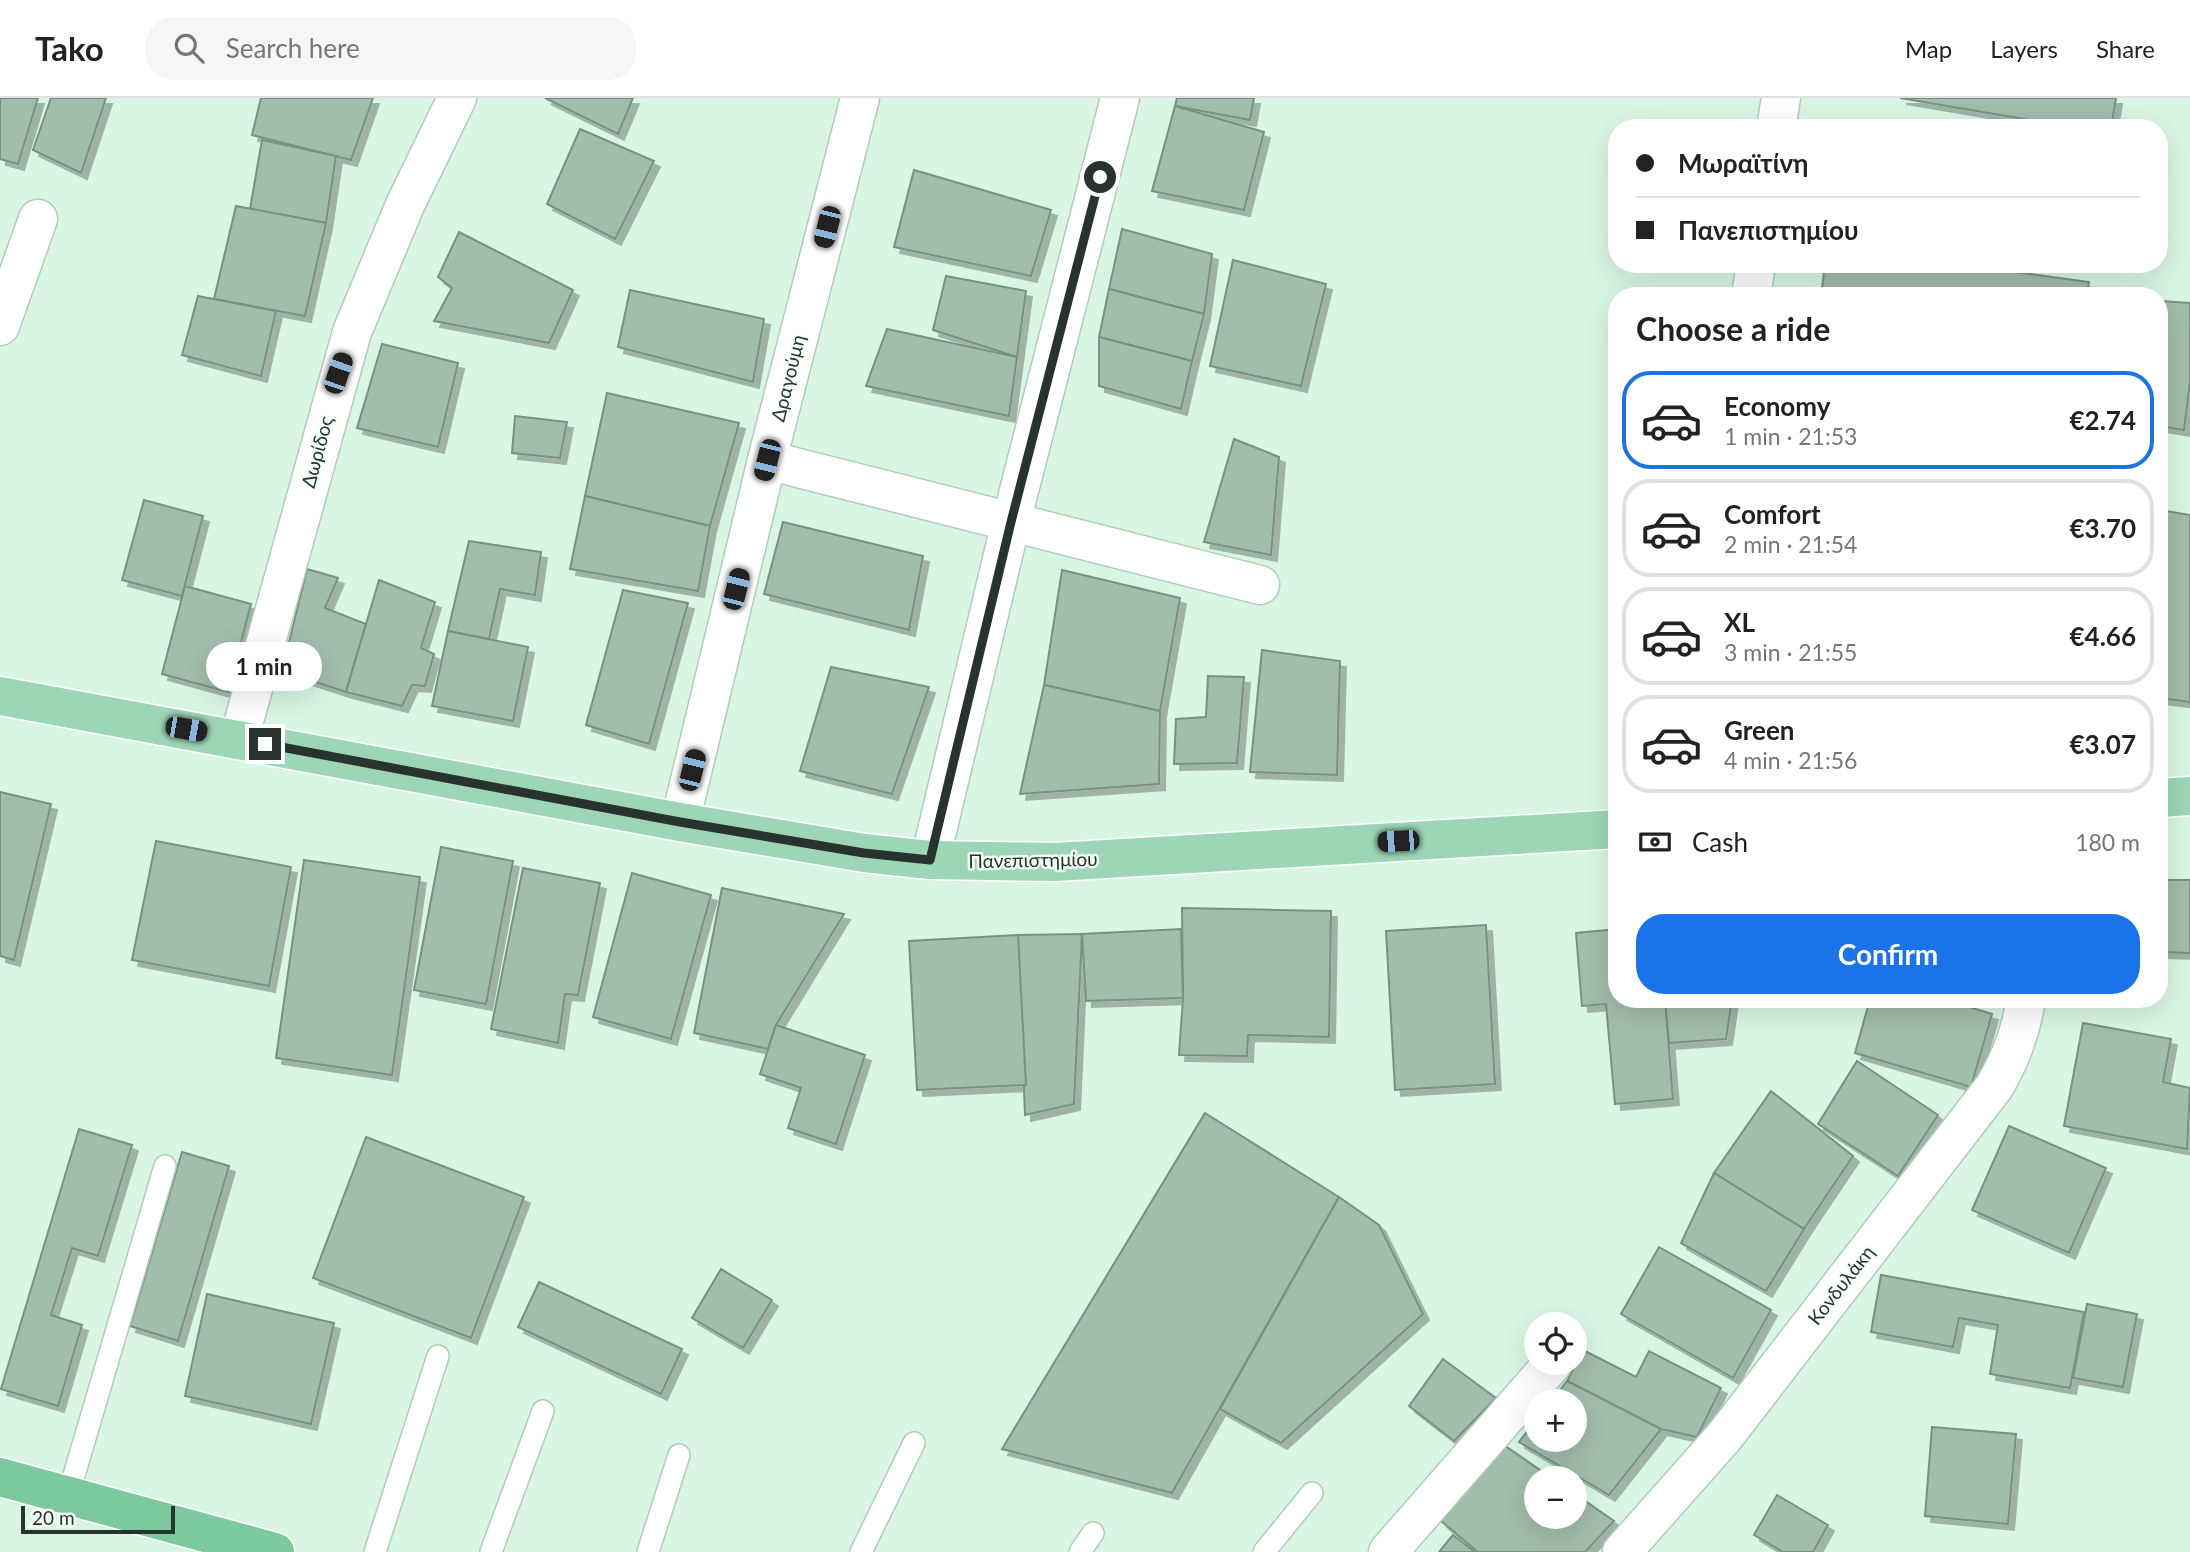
<!DOCTYPE html>
<html lang="en">
<head>
<meta charset="utf-8">
<style>
  :root { --surface:#fff; --page:#f6f6f6; --text:#222; --muted:#767676; --line:#e0e0e0; --accent:#1a73e8 }
  body { margin:0; font-family:Lato,sans-serif; background:var(--page); color:var(--text); height:100vh; display:flex; flex-direction:column; font-size:26px; white-space:nowrap }
  * { box-sizing:border-box; margin:0 }
  p { font-size:23px; color:var(--muted) }
  .icon { flex:none; width:38px; height:38px; fill:none; stroke:currentColor; stroke-width:2; stroke-linecap:round; stroke-linejoin:round }
  .map { position:relative; flex:1; overflow:hidden }
  .details { position:absolute; left:1608px; top:189px; width:560px; height:721px; display:flex; flex-direction:column; background:var(--surface); border-radius:28px; box-shadow:0 7px 28px #0002 }
  .details>* { flex:none }
  .hud { position:absolute; left:1608px; top:21px; width:560px; height:154px; border-radius:28px; box-shadow:0 7px 28px #0002; display:grid; align-content:center; height:154px; padding:0 28px; background:var(--surface) }
  .buttons { position:absolute; left:1524px; top:1214px; display:grid; gap:14px }
  .buttons a { display:grid; place-items:center; width:63px; height:63px; border-radius:50%; background:var(--surface); box-shadow:0 7px 28px #0002; font-size:35px }
  .scale { position:absolute; left:21px; bottom:18px; width:154px; box-sizing:border-box; padding-left:7px; border:4px solid #27332c; border-top:0; font-size:19px; line-height:24px; white-space:nowrap; color:#27332c; -webkit-text-stroke:5px #f3fff7; paint-order:stroke }
  .end { position:absolute; width:32px; height:32px; margin:-16px; border:9px solid #27332c; background:#fff; box-shadow:0 0 0 4px #fff }
  .from { border-radius:50% }
  .bubble { position:absolute; height:49px; border-radius:24px; background:var(--surface); box-shadow:0 7px 28px #0002; font-size:23px; font-weight:700; line-height:49px; text-align:center }
  .car { position:absolute; width:21px; height:42px; margin:-21px -10px; border-radius:9px; box-shadow:0 0 5px 2px #0007; background:linear-gradient(#222 24%,#8ab4d8 0 40%,#222 0 76%,#8ab4d8 0 86%,#222 0) }
  .hud b { display:flex; align-items:center; gap:24px; height:66px; font-size:26px }
  .hud b+b { border-top:2px solid var(--line) }
  .hud i { width:18px; height:18px; background:var(--text) }
  ul { padding:0; list-style:none }
  li { display:flex; align-items:center; gap:21px; height:98px; margin:0 14px 10px; padding:0 14px; border:4px solid var(--line); border-radius:28px }
  li div { flex:1 }
  li b { display:block; font-size:26px }
  li em { font-style:normal; font-weight:700 }
  li.current { border-color:var(--accent) }
  li>.icon { width:63px; height:63px; stroke-width:1.5 }
  h2 { padding:0 28px; font-size:32px; line-height:84px }
  .pay { display:flex; align-items:center; gap:18px; height:77px; padding:0 28px; font-size:26px }
  .pay p { margin-inline-start:auto }
  .cta { display:flex; gap:14px; margin-top:auto; padding:14px 28px }
  .cta a { flex:1; height:80px; border-radius:28px; background:var(--accent); color:#fff; font-size:28px; font-weight:700; line-height:80px; text-align:center }
  header { display:flex; align-items:center; gap:42px; box-sizing:border-box; height:98px; padding:0 35px; background:var(--surface); border-bottom:2px solid var(--line) }
  header strong { font-size:33px }
  nav { display:flex; gap:38px; margin-inline-start:auto; font-size:24px }
  .search { width:490px; height:63px; background:var(--page); display:flex; align-items:center; gap:18px; box-sizing:border-box; padding:0 24px; border-radius:28px; color:var(--muted); font-size:26px }
  .map>svg:first-child { display:block }
  .building { fill:#a1bdab; stroke:#779281; stroke-width:2; filter:url(#shadow) }
  .lines { fill:none; stroke-linecap:round; stroke-linejoin:round }
  .service-casing { stroke:#b0ccba; stroke-width:24 }
  .minor-casing { stroke:#b0ccba; stroke-width:41 }
  .primary-casing { stroke:#fff; stroke-width:41 }
  .trunk-casing { stroke:#fff; stroke-width:41 }
  .service { stroke:#fff; stroke-width:21 }
  .minor { stroke:#fff; stroke-width:38 }
  .primary { stroke:#9dd6b7; stroke-width:38 }
  .trunk { stroke:#7cc89f; stroke-width:38 }
  .route { stroke:#27332c; stroke-width:9 }
  .labels { text-anchor:middle; stroke-width:5; stroke-linejoin:round; paint-order:stroke }
  .street-label { font-size:19px; fill:#27332c; stroke:#f3fff7 }
</style>
</head>
<body>
<header>
<strong>Tako</strong>
<div class="search"><svg class="icon" aria-label="search" viewBox="0 0 24 24"><circle cx="10" cy="10" r="6"/><path d="M15 15l6 6"/></svg>Search here</div>
<nav><a>Map</a><a>Layers</a><a>Share</a></nav>
</header>
<div class="map">
<svg width="2190" height="1454" viewBox="0 0 2190 1454">
  <defs>
    <filter id="shadow"><feDropShadow dx="6" dy="6" stdDeviation="0" flood-color="#0004"/></filter>
  </defs>
  <rect width="100%" height="100%" fill="#d9f6e4"/>
  <g class="building">
    <path d="M0 0H38L18 66 0 61Z"/>
    <path d="M51 0H106L81 75 33 52Z"/>
    <path d="M261 0H373L351 62 252 37Z"/>
    <path d="M545 0H633L618 36Z"/>
    <path d="M1177 0H1254L1250 22 1175 8Z"/>
    <path d="M1900 0H2116L2111 30H2077Z"/>
    <path d="M1175 8 1264 34 1244 112 1152 93Z"/>
    <path d="M580 31 654 63 615 141 547 106Z"/>
    <path d="M262 42 336 58 326 125 250 111Z"/>
    <path d="M914 72 1051 112 1031 178 894 149Z"/>
    <path d="M236 108 326 125 305 218 214 201Z"/>
    <path d="M1122 131 1212 156 1204 216 1109 191Z"/>
    <path d="M459 134 573 192 549 245 434 223 452 190 438 179Z"/>
    <path d="M1233 162 1326 186 1301 288 1210 268Z"/>
    <path d="M1825 166H1958L2089 184 2087 198H1821Z"/>
    <path d="M946 178 1026 193 1017 259 933 232Z"/>
    <path d="M1109 191 1204 216 1192 263 1099 239Z"/>
    <path d="M630 192 764 221 753 284 618 249Z"/>
    <path d="M198 198 276 213 261 278 182 257Z"/>
    <path d="M2160 203 2190 205V284L2184 332 2160 328Z"/>
    <path d="M887 231 1017 259 1009 318 866 288Z"/>
    <path d="M1099 239 1192 263 1181 311 1099 288Z"/>
    <path d="M382 246 458 265 438 349 357 330Z"/>
    <path d="M607 295 739 325 710 428 585 398Z"/>
    <path d="M515 318 567 324 560 360 512 355Z"/>
    <path d="M1234 341 1279 359 1271 457 1204 444Z"/>
    <path d="M585 398 710 428 698 493 570 471Z"/>
    <path d="M144 402 203 418 182 498 122 482Z"/>
    <path d="M2160 412 2190 417V604L2160 600Z"/>
    <path d="M783 424 923 458 909 532 764 496Z"/>
    <path d="M469 443 541 454 535 497 500 491 489 541 448 533Z"/>
    <path d="M307 471 338 480 325 510 366 526 346 594 282 573Z"/>
    <path d="M1062 472 1180 500 1160 613 1044 587Z"/>
    <path d="M379 482 435 504 421 550 434 556 425 588 412 587 402 608 346 594Z"/>
    <path d="M185 488 251 506 228 594 162 576Z"/>
    <path d="M623 492 688 505 649 646 586 627Z"/>
    <path d="M448 533 528 549 513 623 432 608Z"/>
    <path d="M1262 552 1340 563 1337 677 1250 674Z"/>
    <path d="M831 569 929 589 892 696 800 673Z"/>
    <path d="M1208 578 1244 579 1237 665 1174 666 1176 621 1206 619Z"/>
    <path d="M1044 587 1160 613 1159 686 1020 696Z"/>
    <path d="M0 694 51 706 14 862 0 858Z"/>
    <path d="M156 743 291 769 269 888 132 862Z"/>
    <path d="M441 749 513 763 486 906 414 892Z"/>
    <path d="M304 762 420 779 392 977 276 960Z"/>
    <path d="M523 770 600 785 578 897 565 896 558 945 491 931Z"/>
    <path d="M632 775 711 797 671 941 593 919Z"/>
    <path d="M2160 782H2190V855L2160 854Z"/>
    <path d="M722 790 844 816 776 927 768 951 694 935Z"/>
    <path d="M1182 810 1331 813 1329 939 1248 937 1247 958 1179 957 1183 900Z"/>
    <path d="M1486 827 1495 986 1395 992 1386 833Z"/>
    <path d="M1181 831 1183 900 1086 903 1082 836Z"/>
    <path d="M1617 831V901H1665L1673 1001 1615 1006 1606 906 1582 908 1576 835Z"/>
    <path d="M1082 836 1074 1006 1025 1017 1018 837Z"/>
    <path d="M1018 837 1026 987 917 992 909 843Z"/>
    <path d="M1665 901H1732L1726 941 1669 945Z"/>
    <path d="M1870 901H1943L1992 916 1971 989 1855 955Z"/>
    <path d="M2083 925 2171 941 2163 984 2190 990 2187 1051 2064 1028Z"/>
    <path d="M776 927 865 957 836 1046 788 1030 801 990 760 976Z"/>
    <path d="M1857 963 1938 1017 1898 1078 1818 1026Z"/>
    <path d="M1771 993 1853 1058 1804 1131 1714 1075Z"/>
    <path d="M1205 1015 1339 1099 1172 1395 1002 1351Z"/>
    <path d="M2009 1028 2106 1070 2069 1155 1972 1112Z"/>
    <path d="M79 1031 132 1047 98 1158 72 1150 51 1217 82 1227 58 1308 1 1291Z"/>
    <path d="M366 1039 524 1099 471 1240 313 1180Z"/>
    <path d="M182 1054 229 1068 178 1243 130 1228Z"/>
    <path d="M1714 1075 1804 1131 1766 1193 1681 1145Z"/>
    <path d="M1339 1099 1379 1127 1423 1216 1281 1345 1220 1311Z"/>
    <path d="M1659 1149 1771 1212 1733 1280 1621 1216Z"/>
    <path d="M721 1171 772 1202 743 1250 692 1220Z"/>
    <path d="M1881 1177 2084 1214 2070 1290 1990 1276 1998 1227 1959 1220 1953 1249 1871 1234Z"/>
    <path d="M539 1184 682 1251 661 1296 518 1229Z"/>
    <path d="M207 1196 334 1225 311 1326 185 1298Z"/>
    <path d="M2087 1206 2137 1216 2123 1289 2073 1280Z"/>
    <path d="M1583 1252 1636 1279 1649 1253 1721 1290 1697 1339 1661 1331 1567 1283Z"/>
    <path d="M1443 1261 1496 1300 1454 1343 1409 1308Z"/>
    <path d="M1567 1283 1661 1331 1609 1397 1519 1344 1536 1322V1342H1575V1304H1551Z"/>
    <path d="M1932 1329 2016 1336 2008 1426 1925 1418Z"/>
    <path d="M1504 1347 1553 1381H1536V1419H1575V1396L1614 1423 1585 1454H1478L1441 1423Z"/>
    <path d="M1777 1397 1828 1427 1813 1454H1783L1754 1437Z"/>
    <path d="M1453 1437 1475 1454H1439Z"/>
  </g>
  <g class="lines">
    <defs>
      <g id="service">
        <path d="M68 1398 165 1068"/>
        <path d="M375 1454 438 1258"/>
        <path d="M491 1454 543 1313"/>
        <path d="M648 1454 679 1357"/>
        <path d="M861 1454 914 1345"/>
        <path d="M1080 1454 1093 1435"/>
        <path d="M1264 1454 1312 1395"/>
      </g>
      <g id="minor">
        <path d="M1776 30 1781 0"/>
        <path d="M1751 198 1756 166"/>
        <path d="M0 228 38 121"/>
        <path d="M767 362 1260 487"/>
        <path d="M239 641 352 234 405 107 457 0"/>
        <path d="M680 724 767 362 860 0"/>
        <path d="M930 762 1011 424 1120 0"/>
        <path d="M1388 1454 1553 1265"/>
        <path d="M1622 1454 1724 1339 1994 989C2011 961 2021 934 2026 901"/>
      </g>
      <g id="primary">
        <path d="M0 598 680 724 864 755 930 762 1055 764 1617 731"/>
        <path d="M2160 700 2190 698"/>
      </g>
      <path id="trunk" d="M0 1379 275 1454"/>
    </defs>
    <use href="#service" class="service-casing"/>
    <use href="#minor" class="minor-casing"/>
    <use href="#primary" class="primary-casing"/>
    <use href="#trunk" class="trunk-casing"/>
    <use href="#service" class="service"/>
    <use href="#minor" class="minor"/>
    <use href="#primary" class="primary"/>
    <use href="#trunk" class="trunk"/>
  </g>
  <g class="lines">
    <path class="route" d="M265 646 680 724 864 755 930 762 1011 424 1100 79"/>
  </g>
  <g class="labels">
    <g class="street-label">
      <text transform="translate(788 280) rotate(-76)" y="7">Δραγούμη</text>
      <text transform="translate(317 354) rotate(-75)" y="7">Δωρίδος</text>
      <text transform="translate(1033 762) rotate(-1)" y="7">Πανεπιστημίου</text>
      <text transform="translate(1841 1187) rotate(-52)" y="7">Κονδυλάκη</text>
    </g>
  </g>
</svg>
<div class="buttons">
<a><svg class="icon" aria-label="locate" viewBox="0 0 24 24"><circle cx="12" cy="12" r="6"/><path d="M12 2v4M12 18v4M2 12h4M18 12h4"/></svg></a>
<a>+</a>
<a>−</a>
</div>
<div class="scale">20 m</div>
<i class="end from" style="left:1100px;top:79px"></i>
<i class="end" style="left:265px;top:646px"></i>
<div class="bubble" style="left:206px;top:544px;width:116px">1 min</div>
<i class="car" style="left:827px;top:129px;rotate:194deg"></i>
<i class="car" style="left:338px;top:275px;rotate:19deg"></i>
<i class="car" style="left:767px;top:362px;rotate:194deg"></i>
<i class="car" style="left:736px;top:491px;rotate:14deg"></i>
<i class="car" style="left:186px;top:631px;rotate:100deg"></i>
<i class="car" style="left:692px;top:672px;rotate:14deg"></i>
<i class="car" style="left:1398px;top:743px;rotate:267deg"></i>
<div class="hud">
<b><i class="from"></i>Μωραϊτίνη</b>
<b><i></i>Πανεπιστημίου</b>
</div>
<section class="details">
<h2>Choose a ride</h2>
<ul>
<li class="current"><svg class="icon" aria-label="car" viewBox="0 0 24 24"><path d="M5 17H2v-5l4-1 3-4h7l3 4 3 1v5h-3M9 17h6M6 11h13"/><circle cx="7" cy="17" r="2"/><circle cx="17" cy="17" r="2"/></svg><div><b>Economy</b><p>1 min · 21:53</p></div><em>€2.74</em></li>
<li><svg class="icon" aria-label="car" viewBox="0 0 24 24"><path d="M5 17H2v-5l4-1 3-4h7l3 4 3 1v5h-3M9 17h6M6 11h13"/><circle cx="7" cy="17" r="2"/><circle cx="17" cy="17" r="2"/></svg><div><b>Comfort</b><p>2 min · 21:54</p></div><em>€3.70</em></li>
<li><svg class="icon" aria-label="car" viewBox="0 0 24 24"><path d="M5 17H2v-5l4-1 3-4h7l3 4 3 1v5h-3M9 17h6M6 11h13"/><circle cx="7" cy="17" r="2"/><circle cx="17" cy="17" r="2"/></svg><div><b>XL</b><p>3 min · 21:55</p></div><em>€4.66</em></li>
<li><svg class="icon" aria-label="car" viewBox="0 0 24 24"><path d="M5 17H2v-5l4-1 3-4h7l3 4 3 1v5h-3M9 17h6M6 11h13"/><circle cx="7" cy="17" r="2"/><circle cx="17" cy="17" r="2"/></svg><div><b>Green</b><p>4 min · 21:56</p></div><em>€3.07</em></li>
</ul>
<div class="pay"><svg class="icon" aria-label="cash" viewBox="0 0 24 24"><path d="M3 7h18v10H3z"/><circle cx="12" cy="12" r="2"/></svg>Cash<p>180 m</p></div>
<div class="cta"><a>Confirm</a></div>
</section>
</div>
</body>
</html>
